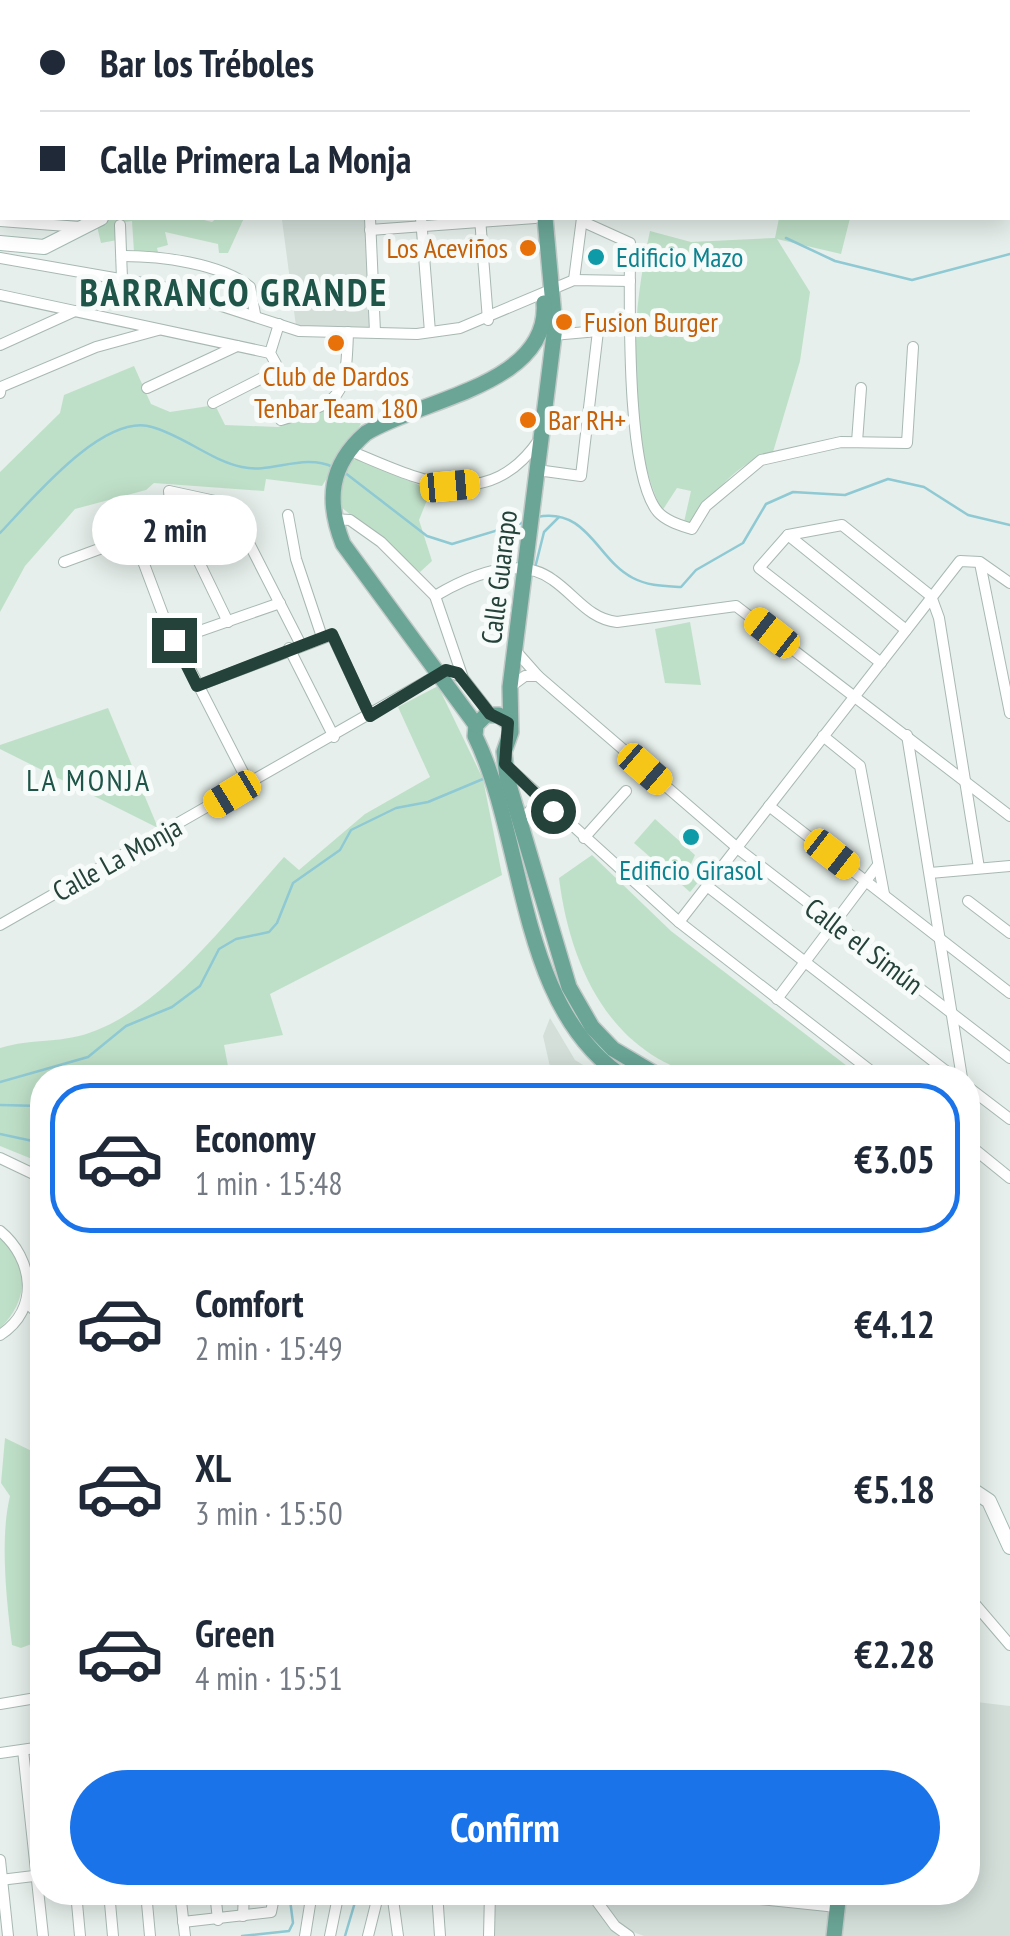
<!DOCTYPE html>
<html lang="en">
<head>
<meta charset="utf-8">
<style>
  :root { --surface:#fff; --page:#f2f2f3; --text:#1f2937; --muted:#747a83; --line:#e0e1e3; --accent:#1a73e8 }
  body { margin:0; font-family:"PT Sans Narrow",sans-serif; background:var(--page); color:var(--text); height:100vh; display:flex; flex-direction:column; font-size:38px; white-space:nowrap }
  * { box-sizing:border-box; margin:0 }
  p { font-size:32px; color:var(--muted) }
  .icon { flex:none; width:55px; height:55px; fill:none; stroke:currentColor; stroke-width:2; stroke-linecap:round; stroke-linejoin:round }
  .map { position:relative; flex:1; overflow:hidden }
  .panel { position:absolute; left:30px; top:1065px; width:950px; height:840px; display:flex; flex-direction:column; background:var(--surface); border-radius:40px; box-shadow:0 5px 25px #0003 }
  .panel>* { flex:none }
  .hud { position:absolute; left:0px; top:0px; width:1010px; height:220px; box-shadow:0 5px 25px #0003; display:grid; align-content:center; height:220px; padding:0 40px; background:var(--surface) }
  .end { position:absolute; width:45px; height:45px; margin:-22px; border:12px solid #24423a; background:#fff; box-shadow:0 0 0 5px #fff }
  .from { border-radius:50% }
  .bubble { position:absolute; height:70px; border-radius:35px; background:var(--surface); box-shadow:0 5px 25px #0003; font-size:32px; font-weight:700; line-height:70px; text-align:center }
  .car { position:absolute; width:30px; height:60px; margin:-30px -15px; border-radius:12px; box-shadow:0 0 8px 2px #0007; background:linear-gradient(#f5c518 24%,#345 0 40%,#f5c518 0 76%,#345 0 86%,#f5c518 0) }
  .hud b { display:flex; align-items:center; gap:35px; height:95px; font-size:38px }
  .hud b+b { border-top:2px solid var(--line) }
  .hud i { width:25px; height:25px; background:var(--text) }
  ul { padding:18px 0 0; list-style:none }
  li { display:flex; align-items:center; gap:30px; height:150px; margin:0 20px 15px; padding:0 20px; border:5px solid transparent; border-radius:40px }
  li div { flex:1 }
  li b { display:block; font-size:38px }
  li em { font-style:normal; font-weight:700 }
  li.selected { border-color:var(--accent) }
  li>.icon { width:90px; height:90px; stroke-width:1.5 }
  .cta { display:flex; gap:20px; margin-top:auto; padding:20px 40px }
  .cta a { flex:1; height:115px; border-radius:60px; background:var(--accent); color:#fff; font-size:40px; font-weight:700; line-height:115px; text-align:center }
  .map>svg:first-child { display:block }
  .built { fill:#d4dfda }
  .green { fill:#bfe0c8 }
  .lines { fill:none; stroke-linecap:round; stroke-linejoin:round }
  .stream { stroke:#8ec9d4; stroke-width:2.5 }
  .minor-casing { stroke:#a8b8b2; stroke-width:12 }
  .secondary-casing { stroke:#a4bbb3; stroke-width:16 }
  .primary-casing { stroke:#c2cac8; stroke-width:18 }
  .minor { stroke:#fff; stroke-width:10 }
  .secondary { stroke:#fff; stroke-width:14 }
  .primary { stroke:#6aa596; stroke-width:15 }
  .route { stroke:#24423a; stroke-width:12 }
  .food-dot { fill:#e8710a; stroke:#f7fbf9; stroke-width:4 }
  .culture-dot { fill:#0f9aa8; stroke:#f7fbf9; stroke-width:4 }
  .labels { text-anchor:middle; stroke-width:10; stroke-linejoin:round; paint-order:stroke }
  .food-label { font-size:28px; fill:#c56008; stroke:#f7fbf9; text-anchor:start }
  .culture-label { font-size:28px; fill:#0d838f; stroke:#f7fbf9; text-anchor:start }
  .street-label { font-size:28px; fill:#24423a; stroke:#f7fbf9 }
  .neighbourhood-label { font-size:30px; letter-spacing:2.5px; fill:#1f5548; stroke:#f7fbf9 }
  .district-label { font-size:38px; font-weight:bold; letter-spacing:2.5px; fill:#1f5548; stroke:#f7fbf9 }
</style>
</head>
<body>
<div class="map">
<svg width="1010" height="1936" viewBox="0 0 1010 1936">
  <rect width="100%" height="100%" fill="#e6efeb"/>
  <g class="built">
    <path d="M277 218H365L370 327 296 326 282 220Z"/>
    <path d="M550 1018 575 1060 603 1077H564L551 1071 543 1036Z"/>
    <path d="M968 1701 1010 1706V1936H644L633 1932 629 1936H494L495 1893 968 1892Z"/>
  </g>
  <g class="green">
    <path d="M110 218H196L212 222 217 218H244L228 253H219L218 244 165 232 168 245 157 248 159 256 134 252 132 221 116 223 117 240 101 243 97 226Z"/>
    <path d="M779 218H850L841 254 777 239 810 292 800 361 773 452C734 465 715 491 695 525L684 522 691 491 677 488 662 511C624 430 631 315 650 231L691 242 775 238Z"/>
    <path d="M134 366 151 404 170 412 215 405 225 425 278 427 338 405 361 424 322 486 266 479 264 491 154 483 146 490 75 509 25 566 0 612V472L60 413 64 395Z"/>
    <path d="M356 459 431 490 419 520 432 561 420 572 335 502 348 462Z"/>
    <path d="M690 622 701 685 665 683 655 629Z"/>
    <path d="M438 686 483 779 502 875 270 994 283 1035 224 1045 230 1077 42 1078V1163L0 1146V1048C36 1037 61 1045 97 1030 169 1001 233 914 284 857L299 870 365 814 430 777 398 707Z"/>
    <path d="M108 708 158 828 0 749V745Z"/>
    <path d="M655 819 695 855 689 868 700 880 690 892 634 843Z"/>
    <path d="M592 855 671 931 847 1066 837 1077C796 1078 747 1085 707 1077 611 1057 570 967 559 878Z"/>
    <path d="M0 1238C31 1263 28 1302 0 1328Z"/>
    <path d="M5 1438 42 1456V1640L21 1648 12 1645C6 1597 0 1537 10 1496L1 1483Z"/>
  </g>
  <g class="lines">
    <g class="stream">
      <path d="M786 238 835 261 912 280 1010 254"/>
      <path d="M344 472 427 536 452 544 525 522"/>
      <path d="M537 517C588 507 597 560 633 578 648 586 665 586 681 587L696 570 743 543 766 504 793 492 845 495 888 479 924 487 968 515 1010 525"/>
      <path d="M0 533C30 502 103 412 152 427 184 436 210 460 242 467 271 474 303 453 333 467"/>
      <path d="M536 564 544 532 559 517"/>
      <path d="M0 1082 88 1057 126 1026 172 1007 200 986 219 949 236 939 269 932 277 923 293 883 340 850 351 830 396 808 428 802 483 779"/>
      <path d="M0 1105 42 1106"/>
      <path d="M0 1134 42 1143"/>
      <path d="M242 1936 289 1931 293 1923 289 1892"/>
      <path d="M345 1936 358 1892"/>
    </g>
    <defs>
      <g id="minor">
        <path d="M88 0 90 2"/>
        <path d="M148 0 149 2"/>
        <path d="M461 0 462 2"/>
        <path d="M609 0V2"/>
        <path d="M763 0V2"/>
        <path d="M813 0V2"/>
        <path d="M985 0V2"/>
        <path d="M1005 0V2"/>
        <path d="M673 2 674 0"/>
        <path d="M1008 17 1010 32"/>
        <path d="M0 19H2"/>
        <path d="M0 119H2"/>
        <path d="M1008 137 1010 152"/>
        <path d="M370 218 375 332"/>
        <path d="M421 218 430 332"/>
        <path d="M480 218 488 320"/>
        <path d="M0 221 80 227"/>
        <path d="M588 224 630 243C630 297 625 474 658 512 666 521 680 525 692 529L706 506 761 460 841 442 907 443 913 347"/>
        <path d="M120 225 122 279"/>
        <path d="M370 230 535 218"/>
        <path d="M123 256C160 256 220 263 250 287L255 314"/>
        <path d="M0 258 160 286 299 331 417 334 460 328 574 280 630 281"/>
        <path d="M574 280 582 218"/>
        <path d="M0 295 270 353"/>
        <path d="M553 335 632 328"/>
        <path d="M0 345 75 311"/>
        <path d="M147 388 237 346"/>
        <path d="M0 393 1 387 96 347 158 330"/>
        <path d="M213 403 272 373 276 364 270 353 279 324"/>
        <path d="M281 420C343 402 346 397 348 332"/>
        <path d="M857 442 861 388"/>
        <path d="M348 450C416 478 486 517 539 440"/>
        <path d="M537 470 581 476 598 331"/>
        <path d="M288 515 296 559 322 637"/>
        <path d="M333 519 350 520 381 542 435 596 463 678 491 714"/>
        <path d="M788 535 906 630"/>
        <path d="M64 562 129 538 135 540 165 620 249 784"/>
        <path d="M980 563 1010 713"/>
        <path d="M435 596C467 577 518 554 553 580 576 596 589 619 617 622L736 606 1010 816"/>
        <path d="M228 622 170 502 169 491 229 504 301 645"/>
        <path d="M174 640 280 603"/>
        <path d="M289 648 334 737"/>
        <path d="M515 650 538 676 741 851 1010 1058"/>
        <path d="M881 663 759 568 788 535 842 525 931 596 939 618 979 868"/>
        <path d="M197 686 332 635 370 716"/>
        <path d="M510 687 525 676H538"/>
        <path d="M907 735 962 1078"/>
        <path d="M823 736 860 766 884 894"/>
        <path d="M506 765 679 922 880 1078"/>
        <path d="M769 806 1010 993"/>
        <path d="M521 821 535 805 550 810"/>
        <path d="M584 838 626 791"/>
        <path d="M930 873 1010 866"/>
        <path d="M707 886 955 1078"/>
        <path d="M968 901 1010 933"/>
        <path d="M679 922 960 561 980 562 1010 583"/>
        <path d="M0 925 446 670 463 678"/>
        <path d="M777 999 878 865"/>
        <path d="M968 1087 1010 1119"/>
        <path d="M968 1111 974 1148"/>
        <path d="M968 1144 1010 1178"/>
        <path d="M0 1158 42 1178"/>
        <path d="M0 1231C33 1258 41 1309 0 1335"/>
        <path d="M26 1302 42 1317"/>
        <path d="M968 1596 1010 1645"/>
        <path d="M0 1704 42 1697"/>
        <path d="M23 1750 43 1936"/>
        <path d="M0 1753 42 1747"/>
        <path d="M0 1860 8 1936"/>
        <path d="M0 1880 42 1875"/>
        <path d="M76 1892 80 1936"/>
        <path d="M109 1892 113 1936"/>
        <path d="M146 1892 150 1936"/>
        <path d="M180 1892 185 1936"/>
        <path d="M215 1892 218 1920"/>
        <path d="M392 1892 398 1936"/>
        <path d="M437 1892 440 1936"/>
        <path d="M590 1892 615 1926 629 1936"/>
        <path d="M694 1892 837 1907"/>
        <path d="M243 1916 244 1892"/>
        <path d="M183 1922 271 1912 275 1892"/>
        <path d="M305 1936 312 1892"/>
        <path d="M330 1936 339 1892"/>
        <path d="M368 1936 379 1892"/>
        <path d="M489 1936 490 1892"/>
      </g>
      <g id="secondary">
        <path d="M252 2 253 0"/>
        <path d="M0 243 44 247 101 218"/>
        <path d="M968 1487 989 1501 1010 1547"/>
      </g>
      <g id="primary">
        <path d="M526 0 527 2"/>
        <path d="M545 218 555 327 510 687 511 732 504 752 507 778 569 987 592 1027 613 1049 662 1078"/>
        <path d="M509 723 499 715H486L476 725 475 736C527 843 517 1008 625 1078"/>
        <path d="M476 725 343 544C326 501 329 465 366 433 421 399 550 385 544 303"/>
        <path d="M834 1936 839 1892"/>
      </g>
    </defs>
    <use href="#minor" class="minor-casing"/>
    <use href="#secondary" class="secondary-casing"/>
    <use href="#primary" class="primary-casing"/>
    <use href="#minor" class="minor"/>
    <use href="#secondary" class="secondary"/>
    <use href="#primary" class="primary"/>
  </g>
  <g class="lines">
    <path class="route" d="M174 640 197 686 332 634 370 716 446 670 458 673 490 714 508 723 505 764 553 811"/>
  </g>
  <g class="food-dot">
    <circle cx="528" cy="248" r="10"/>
    <circle cx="564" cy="322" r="10"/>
    <circle cx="336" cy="343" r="10"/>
    <circle cx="528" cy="420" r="10"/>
  </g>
  <g class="culture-dot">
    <circle cx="596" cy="257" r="10"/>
    <circle cx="691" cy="837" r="10"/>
  </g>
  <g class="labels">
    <g class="food-label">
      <text x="508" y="258" text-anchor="end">Los Aceviños</text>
      <text x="584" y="332">Fusion Burger</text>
      <text x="336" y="386" text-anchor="middle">Club de Dardos<tspan x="336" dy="32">Tenbar Team 180</tspan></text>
      <text x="548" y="430">Bar RH+</text>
    </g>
    <g class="culture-label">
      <text x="616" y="267">Edificio Mazo</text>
      <text x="691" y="880" text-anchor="middle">Edificio Girasol</text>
    </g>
    <g class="street-label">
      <text transform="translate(499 577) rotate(-83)" y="10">Calle Guarapo</text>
      <text transform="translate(117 859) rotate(-29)" y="10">Calle La Monja</text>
      <text transform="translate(864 946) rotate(37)" y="10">Calle el Simún</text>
    </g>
    <g class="neighbourhood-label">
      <text x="89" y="791">LA MONJA</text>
    </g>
    <g class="district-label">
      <text x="234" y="306">BARRANCO GRANDE</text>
    </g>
  </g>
</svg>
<i class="end from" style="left:553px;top:811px"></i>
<i class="end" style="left:174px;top:640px"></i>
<div class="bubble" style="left:92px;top:495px;width:165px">2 min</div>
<i class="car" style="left:450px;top:486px;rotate:85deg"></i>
<i class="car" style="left:772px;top:633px;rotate:308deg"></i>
<i class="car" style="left:645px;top:769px;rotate:131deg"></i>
<i class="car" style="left:232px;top:794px;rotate:239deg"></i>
<i class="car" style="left:832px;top:854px;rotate:128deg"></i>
<div class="hud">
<b><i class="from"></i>Bar los Tréboles</b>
<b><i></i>Calle Primera La Monja</b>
</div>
<section class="panel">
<ul>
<li class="selected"><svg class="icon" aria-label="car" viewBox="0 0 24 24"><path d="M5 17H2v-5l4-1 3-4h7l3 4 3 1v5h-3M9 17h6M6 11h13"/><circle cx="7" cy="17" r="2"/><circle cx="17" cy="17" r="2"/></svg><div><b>Economy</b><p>1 min · 15:48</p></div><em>€3.05</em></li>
<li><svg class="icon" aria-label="car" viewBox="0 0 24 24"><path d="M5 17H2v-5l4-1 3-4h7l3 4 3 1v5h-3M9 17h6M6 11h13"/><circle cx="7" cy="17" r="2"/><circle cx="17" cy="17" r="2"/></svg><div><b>Comfort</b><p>2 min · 15:49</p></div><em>€4.12</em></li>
<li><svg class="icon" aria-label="car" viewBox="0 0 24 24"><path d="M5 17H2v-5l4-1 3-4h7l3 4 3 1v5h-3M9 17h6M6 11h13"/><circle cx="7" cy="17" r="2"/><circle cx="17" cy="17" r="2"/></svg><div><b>XL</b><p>3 min · 15:50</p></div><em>€5.18</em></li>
<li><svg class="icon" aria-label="car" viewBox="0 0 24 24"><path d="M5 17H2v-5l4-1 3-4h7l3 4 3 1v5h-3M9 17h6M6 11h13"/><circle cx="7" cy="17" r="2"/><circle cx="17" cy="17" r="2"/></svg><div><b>Green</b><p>4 min · 15:51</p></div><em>€2.28</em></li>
</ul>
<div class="cta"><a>Confirm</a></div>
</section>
</div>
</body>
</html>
